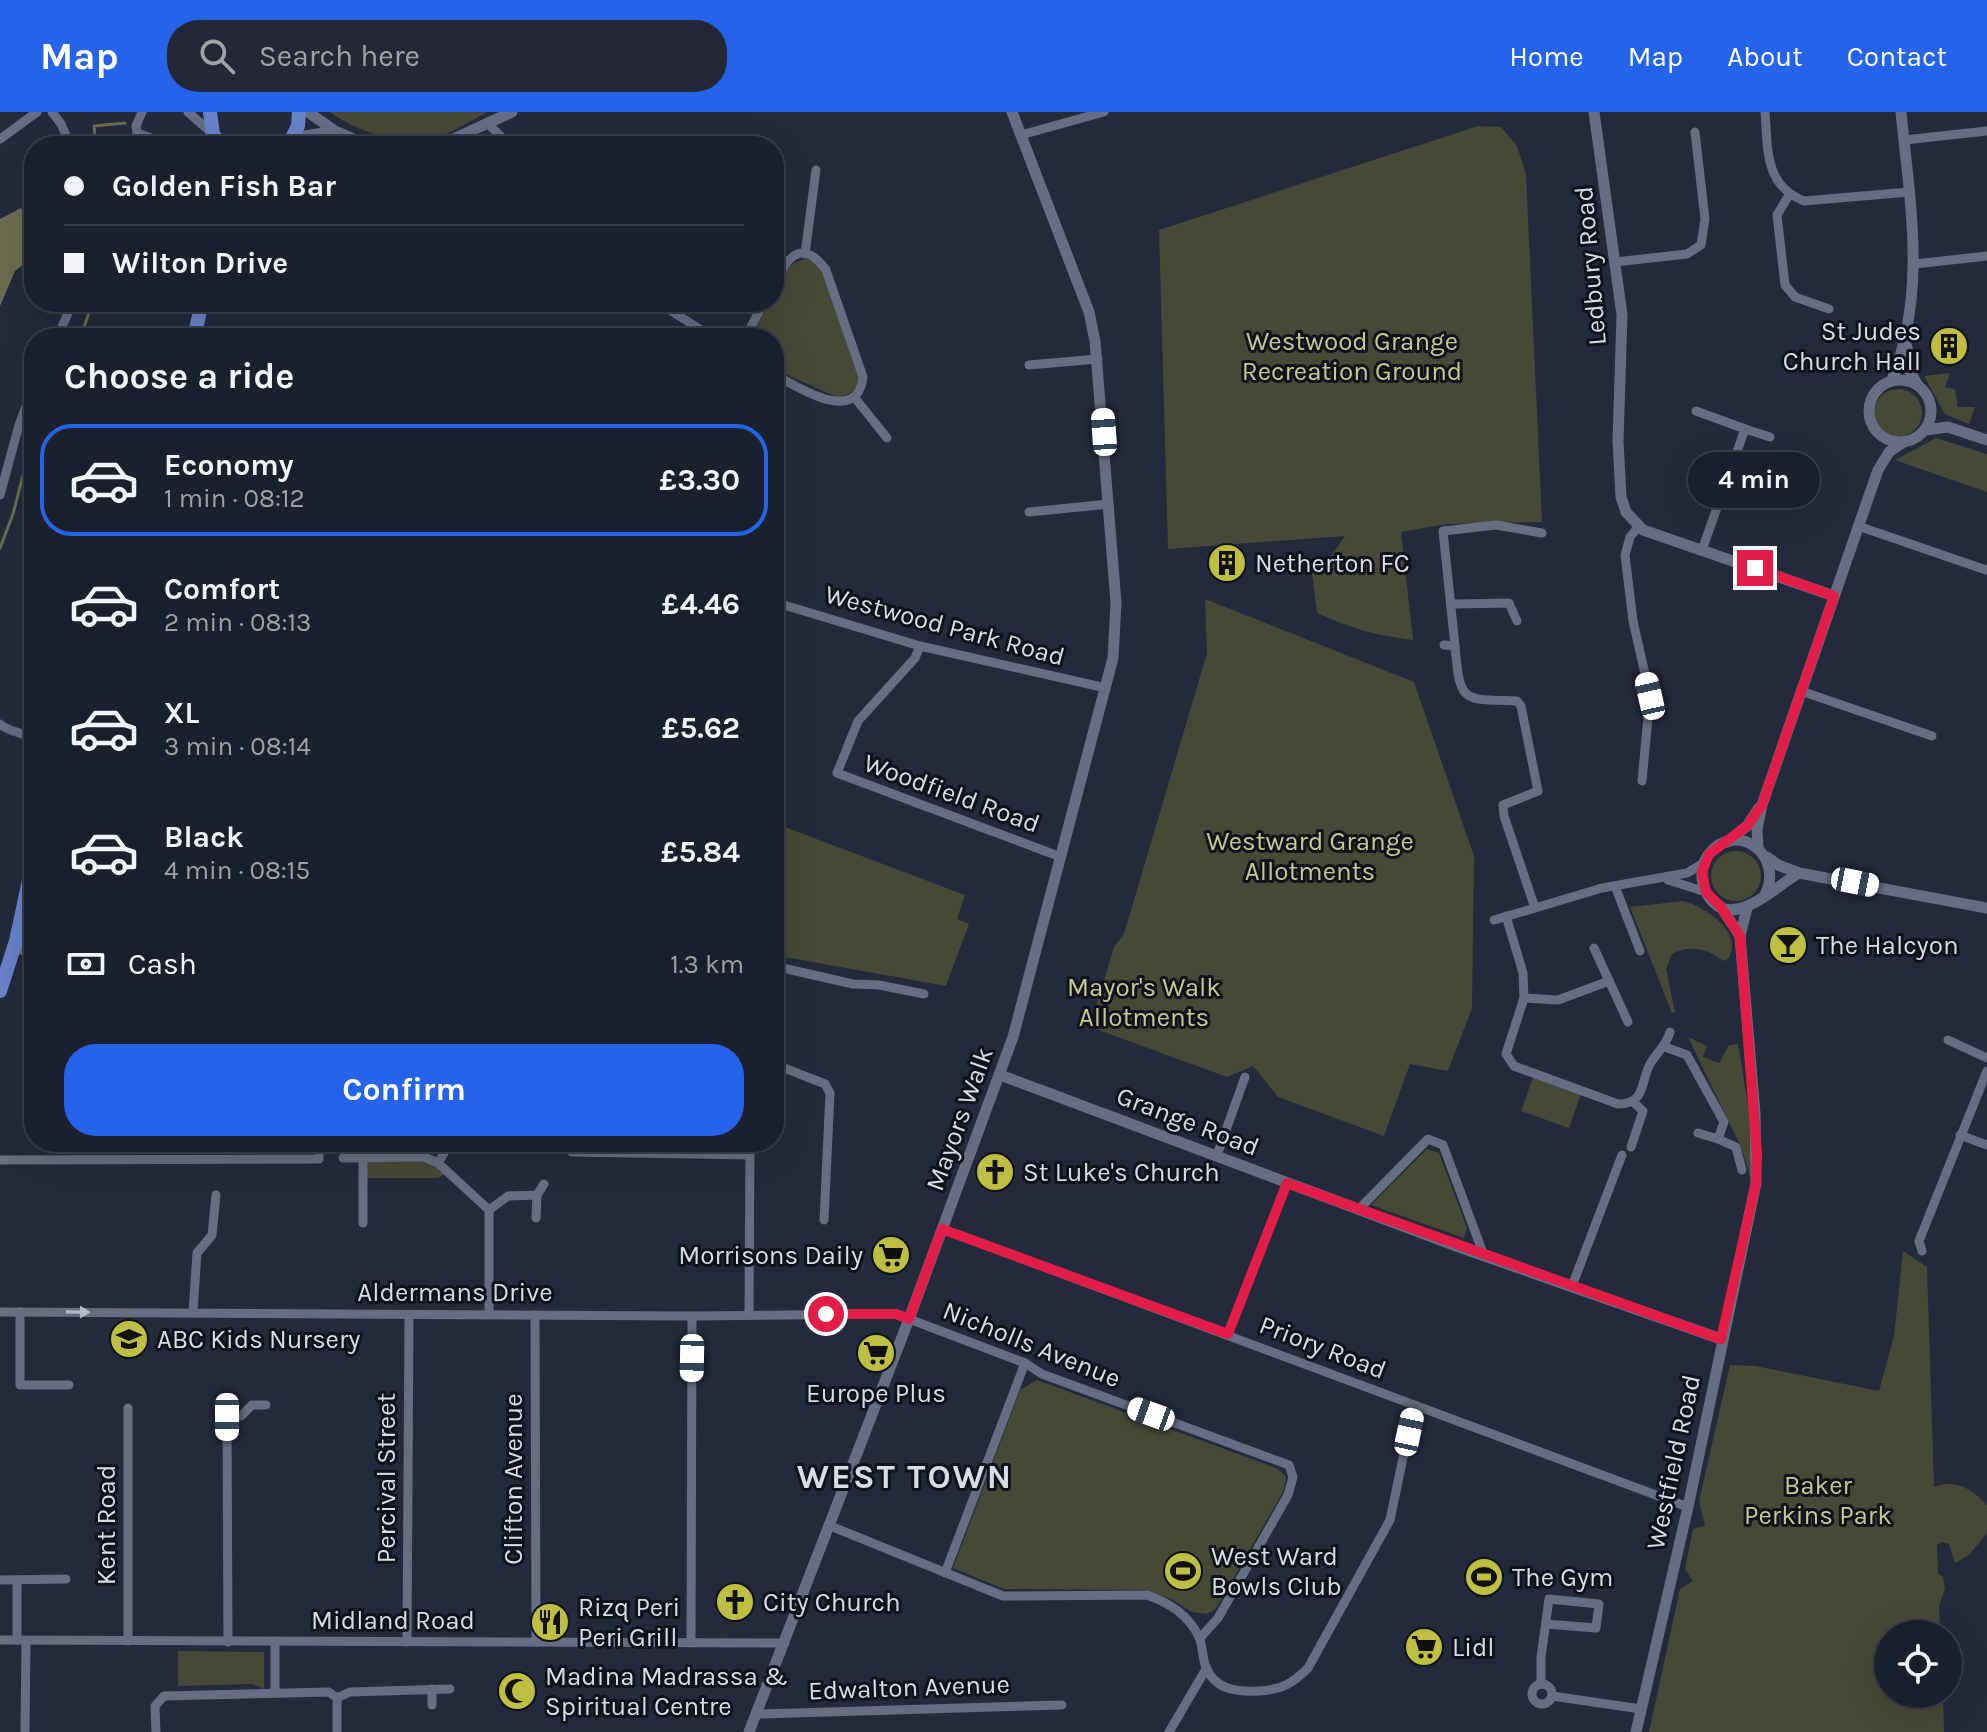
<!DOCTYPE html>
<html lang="en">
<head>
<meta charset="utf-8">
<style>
  :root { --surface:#1a202c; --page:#232834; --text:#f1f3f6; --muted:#9fa3a9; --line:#383e48; --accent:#2563eb }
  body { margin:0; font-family:Karla,sans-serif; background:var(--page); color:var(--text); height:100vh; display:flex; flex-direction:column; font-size:30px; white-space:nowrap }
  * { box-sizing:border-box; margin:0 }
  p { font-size:26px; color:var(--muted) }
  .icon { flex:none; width:44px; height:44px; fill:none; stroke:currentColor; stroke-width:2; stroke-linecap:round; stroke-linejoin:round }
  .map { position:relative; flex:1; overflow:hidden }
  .side { position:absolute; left:24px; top:216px; width:760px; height:824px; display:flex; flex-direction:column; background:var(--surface); border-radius:32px; box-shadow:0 8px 32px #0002,0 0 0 2px var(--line) }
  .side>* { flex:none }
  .top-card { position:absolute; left:24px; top:24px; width:760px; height:176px; border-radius:32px; box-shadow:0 8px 32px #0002,0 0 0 2px var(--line); display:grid; align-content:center; height:176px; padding:0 40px; background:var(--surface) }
  .buttons { position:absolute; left:1874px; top:1508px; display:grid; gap:16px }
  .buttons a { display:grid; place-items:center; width:88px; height:88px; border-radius:50%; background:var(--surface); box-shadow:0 8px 32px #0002,0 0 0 2px var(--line); font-size:40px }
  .end { position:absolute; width:36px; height:36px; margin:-18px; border:10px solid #e11d48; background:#fff; box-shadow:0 0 0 4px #fff }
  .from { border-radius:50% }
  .bubble { position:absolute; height:56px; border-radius:28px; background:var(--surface); box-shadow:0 8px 32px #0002,0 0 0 2px var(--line); font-size:26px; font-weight:700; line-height:56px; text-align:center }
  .car { position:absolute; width:24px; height:48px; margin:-24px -12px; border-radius:10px; box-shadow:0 0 6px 2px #0007; background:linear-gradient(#fff 24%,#345 0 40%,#fff 0 76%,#345 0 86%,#fff 0) }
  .top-card b { display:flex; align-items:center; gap:28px; height:76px; font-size:30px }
  .top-card b+b { border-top:2px solid var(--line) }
  .top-card i { width:20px; height:20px; background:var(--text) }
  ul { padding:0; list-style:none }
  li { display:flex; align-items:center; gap:24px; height:112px; margin:0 16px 12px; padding:0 24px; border:4px solid transparent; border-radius:32px }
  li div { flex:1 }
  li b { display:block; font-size:30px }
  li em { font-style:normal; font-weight:700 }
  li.on { border-color:var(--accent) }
  li>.icon { width:72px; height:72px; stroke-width:1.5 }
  h2 { padding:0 40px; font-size:36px; line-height:96px }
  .pay { display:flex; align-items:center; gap:20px; height:88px; padding:0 40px; font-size:30px }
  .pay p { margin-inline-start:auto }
  .primary-button { display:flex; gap:16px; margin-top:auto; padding:16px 40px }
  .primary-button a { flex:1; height:92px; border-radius:32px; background:var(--accent); color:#fff; font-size:32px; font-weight:700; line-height:92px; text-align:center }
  header { display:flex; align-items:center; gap:48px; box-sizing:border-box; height:112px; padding:0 40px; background:var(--accent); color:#fff }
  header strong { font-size:38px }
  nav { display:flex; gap:44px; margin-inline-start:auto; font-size:28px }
  .search { width:560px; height:72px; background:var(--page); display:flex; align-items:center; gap:20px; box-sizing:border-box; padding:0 28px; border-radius:32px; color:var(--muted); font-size:30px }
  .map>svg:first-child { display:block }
  .green { fill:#474835 }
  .water { fill:#6c6d50 }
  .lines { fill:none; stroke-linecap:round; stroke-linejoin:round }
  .stream { stroke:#6c6d50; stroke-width:3 }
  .minor { stroke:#656e83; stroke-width:9 }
  .tertiary { stroke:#656e83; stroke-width:11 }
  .primary { stroke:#6983c9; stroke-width:14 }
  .oneway { fill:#b5bbc9 }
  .route { stroke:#e11d48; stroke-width:10 }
  .labels { text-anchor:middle; stroke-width:6; stroke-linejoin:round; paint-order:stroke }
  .street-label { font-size:26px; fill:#d7dce7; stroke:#10131b }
  .poi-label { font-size:26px; fill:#d7dce7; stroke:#10131b; text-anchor:start }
  .park-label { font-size:26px; fill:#c6c991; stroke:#10131b }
  .district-label { font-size:34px; font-weight:bold; letter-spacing:2px; fill:#d7dce7; stroke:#10131b }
</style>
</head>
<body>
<header>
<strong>Map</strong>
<div class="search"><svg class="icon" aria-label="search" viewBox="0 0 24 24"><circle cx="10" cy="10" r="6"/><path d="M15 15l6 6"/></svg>Search here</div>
<nav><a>Home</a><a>Map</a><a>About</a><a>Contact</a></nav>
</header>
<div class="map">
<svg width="1987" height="1620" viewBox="0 0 1987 1620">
  <rect width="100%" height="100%" fill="#232a3b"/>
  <g class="green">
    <path d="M330 0H488C469 9 445 26 425 28 393 32 355 18 330 0Z"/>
    <path d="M1478 14 1501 15 1517 34 1526 62 1542 410 1447 412 1401 420 1413 528C1378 524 1349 516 1317 501L1312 461 1325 453 1345 424 1168 437 1159 118Z"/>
    <path d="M808 147 816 150 822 158 859 260C858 276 854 281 839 286L774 257V226H751L769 190H774C774 170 787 148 808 147Z"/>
    <path d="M1950 261 1945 275 1955 277 1958 295H1975L1969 312 1945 302 1924 264Z"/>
    <circle cx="1898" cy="301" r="24"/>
    <path d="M1936 326 1987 342V380L1895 348Z"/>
    <path d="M1205 487 1414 570 1474 744 1472 896 1448 959 1410 952 1384 1024 1278 985 1253 954 1227 965 1090 915 1114 835 1124 822 1207 541Z"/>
    <path d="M774 711 965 783 957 807 969 812 946 874 774 843Z"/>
    <circle cx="1736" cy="764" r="25"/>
    <path d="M1683 789C1705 795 1743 819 1729 846L1723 849C1707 836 1689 833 1672 842L1666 857 1675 900 1672 901 1630 795Z"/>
    <path d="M1688 925 1707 934 1703 945 1719 951 1729 933 1738 932 1749 998 1751 1067 1741 1035Z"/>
    <path d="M1533 965 1581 982 1569 1016 1521 999Z"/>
    <path d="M1427 1037 1439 1041 1467 1116 1464 1126 1371 1093Z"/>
    <path d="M423 1047 446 1061 438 1066H365V1048Z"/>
    <path d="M1903 1139 1927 1155 1934 1375C1956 1367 1971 1376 1987 1393V1421L1969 1443 1955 1451 1949 1432 1942 1430 1937 1433 1938 1462 1943 1465 1945 1477 1939 1493 1940 1522H1888V1582H1943L1944 1620H1649L1680 1477 1693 1469 1685 1457 1693 1417 1705 1414 1699 1389 1730 1253 1756 1254 1879 1279 1894 1224Z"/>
    <path d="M1037 1268 1276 1356 1286 1364 1284 1378 1216 1497 1207 1502 1192 1500 1171 1487 1144 1478 1004 1477 953 1456 1020 1278Z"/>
    <path d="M178 1539 264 1540V1577L252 1572 178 1574Z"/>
  </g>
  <path class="water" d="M21 96 34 125V144L15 159 0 194V107Z"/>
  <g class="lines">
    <g class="stream">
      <path d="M96 34 94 14 125 11"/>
      <path d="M80 226 93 190"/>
      <path d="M0 436 13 402 34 321"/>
    </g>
    <g class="minor">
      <path d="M52 0 61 12 71 34"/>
      <path d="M142 0 136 14 137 21 175 34"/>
      <path d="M188 0 213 22"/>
      <path d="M1765 0C1768 37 1764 73 1804 89L1909 80"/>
      <path d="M487 11 511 34"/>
      <path d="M1021 23 1104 0"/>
      <path d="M0 27 37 0"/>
      <path d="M1904 28 1987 19"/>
      <path d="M1789 83 1777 103 1785 173 1795 185 1829 197"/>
      <path d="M805 142 816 58"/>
      <path d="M1615 150 1687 142 1701 133 1705 107 1695 20"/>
      <path d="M1915 152 1987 144"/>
      <path d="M774 171C787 146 802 125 826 158L863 265C857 314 799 276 774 262"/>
      <path d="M657 190 714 226"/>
      <path d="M57 226 73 190"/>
      <path d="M745 226 764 190"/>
      <path d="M1029 253 1098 247"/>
      <path d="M855 286 887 326"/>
      <path d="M1696 299 1745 317 1702 438"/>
      <path d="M1745 317 1770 325"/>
      <path d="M0 383 19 313 34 273"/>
      <path d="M1029 400 1109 392"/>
      <path d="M1639 414 1630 425 1625 443 1633 509 1650 584 1642 669"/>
      <path d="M1858 414 1986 458"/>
      <path d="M774 490 920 534 1106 576"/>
      <path d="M1453 492 1509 491 1517 509"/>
      <path d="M1444 533 1455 534C1460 592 1462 587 1517 589L1521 594 1538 679 1503 693 1504 704 1535 796 1602 776 1687 761 1704 751"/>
      <path d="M920 534 915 546 858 609 837 661 1061 745"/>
      <path d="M1455 534 1443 419 1496 413 1542 421"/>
      <path d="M1801 579 1932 624"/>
      <path d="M0 612C10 621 23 619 34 628"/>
      <path d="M1668 768 1706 780"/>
      <path d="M1615 774 1640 839"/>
      <path d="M1506 804 1523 861 1524 886 1506 942 1514 954 1618 992C1646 992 1640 971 1650 952 1657 940 1666 934 1670 920"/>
      <path d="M1494 808 1535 796"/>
      <path d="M14 836 34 842"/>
      <path d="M1594 836 1628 910"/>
      <path d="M774 854 853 872 879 873 924 882"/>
      <path d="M1524 886 1558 888 1609 869"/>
      <path d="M1948 928 1987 946"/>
      <path d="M1665 935 1687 943 1724 1010 1718 1027 1736 1035 1742 1058"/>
      <path d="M774 952 825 972 830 981 824 1108"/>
      <path d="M1698 1021 1718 1027"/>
      <path d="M1960 1023 1987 1033"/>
      <path d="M569 1030 572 1040 750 1043"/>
      <path d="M1631 1035 1643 999 1632 989"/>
      <path d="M1217 1043 1245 965"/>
      <path d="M343 1046 424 1045 438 1051 489 1098V1202"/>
      <path d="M0 1048 319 1047V1030"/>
      <path d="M438 1051 451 1030"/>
      <path d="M1359 1097 1428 1027 1443 1033 1483 1141"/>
      <path d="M489 1098 508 1084 537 1083"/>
      <path d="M536 1106 537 1083 544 1072"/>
      <path d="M363 1111V1046"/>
      <path d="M942 1117 1688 1395"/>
      <path d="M1922 1139 1919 1129 1987 959"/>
      <path d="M1572 1174 1622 1043"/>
      <path d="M0 1200 692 1204 896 1202 1025 1251 1042 1262 1289 1353 1293 1365 1288 1383 1218 1506 1200 1526"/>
      <path d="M20 1200V1273H69"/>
      <path d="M193 1200 197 1141 212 1123 216 1083"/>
      <path d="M535 1203 536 1530"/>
      <path d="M749 1203 750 1030"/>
      <path d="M1228 1222 1287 1071"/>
      <path d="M128 1296V1529"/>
      <path d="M828 1413 1003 1484 1147 1483C1169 1491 1188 1502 1199 1525 1203 1534 1202 1546 1206 1555 1215 1578 1237 1580 1259 1579 1281 1578 1292 1572 1308 1556L1390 1408 1414 1293"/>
      <path d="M945 1461 1025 1251"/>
      <path d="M0 1468 66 1467"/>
      <path d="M0 1528 785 1531"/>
      <path d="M17 1528V1468"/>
      <path d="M691 1529 692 1204"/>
      <path d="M228 1530 227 1305 241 1304 252 1293H266"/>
      <path d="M407 1530 409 1203"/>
      <circle cx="1542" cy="1582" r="10"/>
      <path d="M1541 1572V1545L1549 1487 1599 1492 1596 1516 1546 1512"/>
      <path d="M432 1577V1593"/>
      <path d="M275 1581V1529"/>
      <path d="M1552 1584 1641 1597"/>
      <path d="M337 1586 350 1580 450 1577"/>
      <path d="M758 1602 1062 1593"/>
      <path d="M25 1620 26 1529"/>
      <path d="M156 1620 155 1594 164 1584 329 1580 337 1586V1620"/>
      <path d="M1169 1620 1206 1557"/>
    </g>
    <g class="tertiary">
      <path d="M308 0 335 19 370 34"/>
      <path d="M1594 0 1622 203 1618 329 1621 385 1626 400 1643 418 1834 484"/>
      <path d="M294 26 334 19"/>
      <path d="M438 34 512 0"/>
      <path d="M1907 235 1909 258 1917 272"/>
      <circle cx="1900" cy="299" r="31"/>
      <path d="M1892 268C1927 178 1910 93 1901 0"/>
      <path d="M1925 318 1948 315 1987 328"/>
      <path d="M1727 730 1747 714 1759 696"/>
      <path d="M1758 736 1757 717 1762 693 1878 358 1889 340 1904 330"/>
      <path d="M1767 745 1778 753 1799 761 1987 796"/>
      <path d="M1765 783C1785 742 1736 708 1709 742 1701 752 1700 767 1705 778 1727 825 1774 775 1799 761"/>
      <path d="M1721 795 1740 824"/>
      <path d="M1000 963 1459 1135 1721 1227"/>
      <path d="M749 1620 909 1207 1013 925 1113 546 1116 491 1095 229 1089 200 1012 0"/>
      <path d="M1636 1620 1688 1395 1756 1071 1755 1002 1740 824 1747 796"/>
    </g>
    <g class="primary">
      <path d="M210 0 213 22 221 34"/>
      <path d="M288 34 298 14 299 0"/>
      <path d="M194 226 202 190"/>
      <path d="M0 879 16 829 34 745"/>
    </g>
  </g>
  <defs><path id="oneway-solid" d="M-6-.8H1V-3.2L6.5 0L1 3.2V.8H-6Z" transform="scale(2)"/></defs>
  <use class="oneway" href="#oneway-solid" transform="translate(78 1200) rotate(1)"/>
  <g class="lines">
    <path class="route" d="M826 1202H896L909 1207 942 1117 1228 1222 1287 1071 1721 1227 1756 1071 1757 1042 1740 824 1720 794 1706 780 1702 760 1709 742 1747 714 1762 693 1834 484 1755 456"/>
  </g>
  <defs>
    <symbol id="building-disc" viewBox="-11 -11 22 22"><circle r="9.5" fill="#bebf42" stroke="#10131b"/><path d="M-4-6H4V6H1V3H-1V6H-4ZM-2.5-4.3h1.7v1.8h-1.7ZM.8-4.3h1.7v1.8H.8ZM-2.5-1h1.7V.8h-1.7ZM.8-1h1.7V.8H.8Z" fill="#111"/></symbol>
    <symbol id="bar-disc" viewBox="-11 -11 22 22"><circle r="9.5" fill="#bebf42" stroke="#10131b"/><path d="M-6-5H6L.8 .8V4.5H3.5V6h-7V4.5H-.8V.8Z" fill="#111"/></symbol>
    <symbol id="church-disc" viewBox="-11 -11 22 22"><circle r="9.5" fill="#bebf42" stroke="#10131b"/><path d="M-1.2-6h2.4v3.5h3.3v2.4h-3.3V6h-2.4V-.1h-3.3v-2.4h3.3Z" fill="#111"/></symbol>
    <symbol id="supermarket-disc" viewBox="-11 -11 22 22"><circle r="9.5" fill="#bebf42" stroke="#10131b"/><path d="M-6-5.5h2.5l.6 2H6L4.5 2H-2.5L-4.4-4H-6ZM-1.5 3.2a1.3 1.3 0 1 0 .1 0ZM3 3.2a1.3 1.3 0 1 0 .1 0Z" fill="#111"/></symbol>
    <symbol id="school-disc" viewBox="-11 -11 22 22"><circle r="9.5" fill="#bebf42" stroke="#10131b"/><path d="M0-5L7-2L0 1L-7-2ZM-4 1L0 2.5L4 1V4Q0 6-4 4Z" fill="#111"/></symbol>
    <symbol id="stadium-disc" viewBox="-11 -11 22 22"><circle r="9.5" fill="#bebf42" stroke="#10131b"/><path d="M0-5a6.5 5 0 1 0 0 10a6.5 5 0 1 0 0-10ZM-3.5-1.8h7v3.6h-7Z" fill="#111"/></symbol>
    <symbol id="restaurant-disc" viewBox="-11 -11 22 22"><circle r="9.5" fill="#bebf42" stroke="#10131b"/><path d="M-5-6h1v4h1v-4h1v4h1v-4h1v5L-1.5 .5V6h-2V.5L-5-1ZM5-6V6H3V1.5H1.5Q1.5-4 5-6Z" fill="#111"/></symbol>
    <symbol id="mosque-disc" viewBox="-11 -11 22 22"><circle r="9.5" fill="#bebf42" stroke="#10131b"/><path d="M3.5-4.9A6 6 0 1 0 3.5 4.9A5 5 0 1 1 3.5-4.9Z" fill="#111"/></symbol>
  </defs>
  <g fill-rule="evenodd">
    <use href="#building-disc" x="1927" y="212" width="44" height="44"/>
    <use href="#building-disc" x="1205" y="429" width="44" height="44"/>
    <use href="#bar-disc" x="1766" y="811" width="44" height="44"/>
    <use href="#church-disc" x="973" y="1038" width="44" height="44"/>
    <use href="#supermarket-disc" x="869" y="1121" width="44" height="44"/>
    <use href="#school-disc" x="107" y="1205" width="44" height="44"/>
    <use href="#supermarket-disc" x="854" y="1219" width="44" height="44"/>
    <use href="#stadium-disc" x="1161" y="1437" width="44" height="44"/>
    <use href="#stadium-disc" x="1462" y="1443" width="44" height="44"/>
    <use href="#church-disc" x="713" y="1468" width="44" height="44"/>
    <use href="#restaurant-disc" x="528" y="1488" width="44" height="44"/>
    <use href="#supermarket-disc" x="1402" y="1513" width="44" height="44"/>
    <use href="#mosque-disc" x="495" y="1557" width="44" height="44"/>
  </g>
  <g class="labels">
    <g class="street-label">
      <text transform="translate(1590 154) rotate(-95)" y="9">Ledbury Road</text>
      <text transform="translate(945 513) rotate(15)" y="9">Westwood Park Road</text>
      <text transform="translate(952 681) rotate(20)" y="9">Woodfield Road</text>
      <text transform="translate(959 1007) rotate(-70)" y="9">Mayors Walk</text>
      <text transform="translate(1188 1009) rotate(21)" y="9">Grange Road</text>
      <text x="455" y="1189">Aldermans Drive</text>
      <text transform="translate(1032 1232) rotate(22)" y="9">Nicholls Avenue</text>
      <text transform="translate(1323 1235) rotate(21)" y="9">Priory Road</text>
      <text transform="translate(1673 1350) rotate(-78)" y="9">Westfield Road</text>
      <text transform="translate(386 1366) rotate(-90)" y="9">Percival Street</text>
      <text transform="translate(513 1367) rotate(-90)" y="9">Clifton Avenue</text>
      <text transform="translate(106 1413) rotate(-90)" y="9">Kent Road</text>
      <text x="393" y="1517">Midland Road</text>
      <text transform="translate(909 1575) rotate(-2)" y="9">Edwalton Avenue</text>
    </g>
    <g class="poi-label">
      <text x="1921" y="228" text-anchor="end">St Judes<tspan x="1921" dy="30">Church Hall</tspan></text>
      <text x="1255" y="460">Netherton FC</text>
      <text x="1816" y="842">The Halcyon</text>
      <text x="1023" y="1069">St Luke's Church</text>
      <text x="863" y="1152" text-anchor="end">Morrisons Daily</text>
      <text x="157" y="1236">ABC Kids Nursery</text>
      <text x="876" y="1290" text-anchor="middle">Europe Plus</text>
      <text x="1211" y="1453">West Ward<tspan x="1211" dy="30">Bowls Club</tspan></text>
      <text x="1512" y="1474">The Gym</text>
      <text x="763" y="1499">City Church</text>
      <text x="578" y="1504">Rizq Peri<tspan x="578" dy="30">Peri Grill</tspan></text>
      <text x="1452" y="1544">Lidl</text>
      <text x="545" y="1573">Madina Madrassa &amp;<tspan x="545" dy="30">Spiritual Centre</tspan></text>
    </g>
    <g class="park-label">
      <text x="1352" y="238">Westwood Grange<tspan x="1352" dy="30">Recreation Ground</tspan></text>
      <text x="1310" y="738">Westward Grange<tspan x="1310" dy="30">Allotments</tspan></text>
      <text x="1144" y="884">Mayor's Walk<tspan x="1144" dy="30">Allotments</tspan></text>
      <text x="1818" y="1382">Baker<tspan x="1818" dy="30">Perkins Park</tspan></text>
    </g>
    <g class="district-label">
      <text x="905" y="1376">WEST TOWN</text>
    </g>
  </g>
</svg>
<div class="buttons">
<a><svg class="icon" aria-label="locate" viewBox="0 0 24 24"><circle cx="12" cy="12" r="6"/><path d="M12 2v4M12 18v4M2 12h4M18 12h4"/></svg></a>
</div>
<i class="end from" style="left:826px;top:1202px"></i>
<i class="end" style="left:1755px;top:456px"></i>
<div class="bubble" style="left:1688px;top:340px;width:132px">4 min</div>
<i class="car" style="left:1104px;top:320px;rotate:356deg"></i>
<i class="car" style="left:1650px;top:584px;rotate:347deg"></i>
<i class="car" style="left:1855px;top:770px;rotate:101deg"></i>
<i class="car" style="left:692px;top:1246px;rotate:181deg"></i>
<i class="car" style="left:1151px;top:1302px;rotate:290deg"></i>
<i class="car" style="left:227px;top:1305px;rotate:180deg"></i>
<i class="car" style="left:1409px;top:1320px;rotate:12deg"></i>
<div class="top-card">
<b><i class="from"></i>Golden Fish Bar</b>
<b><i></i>Wilton Drive</b>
</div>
<section class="side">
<h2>Choose a ride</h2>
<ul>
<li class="on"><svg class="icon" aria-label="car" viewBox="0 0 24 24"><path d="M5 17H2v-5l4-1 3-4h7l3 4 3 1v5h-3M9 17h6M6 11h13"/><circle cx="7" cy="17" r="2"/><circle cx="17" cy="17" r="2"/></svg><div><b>Economy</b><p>1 min · 08:12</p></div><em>£3.30</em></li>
<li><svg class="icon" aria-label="car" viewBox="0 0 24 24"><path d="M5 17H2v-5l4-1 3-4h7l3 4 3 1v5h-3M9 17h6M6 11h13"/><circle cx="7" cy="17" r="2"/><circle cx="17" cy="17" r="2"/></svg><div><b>Comfort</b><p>2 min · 08:13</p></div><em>£4.46</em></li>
<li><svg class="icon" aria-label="car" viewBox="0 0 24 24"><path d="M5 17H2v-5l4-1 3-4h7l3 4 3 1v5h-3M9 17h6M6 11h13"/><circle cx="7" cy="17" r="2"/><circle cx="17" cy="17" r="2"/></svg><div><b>XL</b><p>3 min · 08:14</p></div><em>£5.62</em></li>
<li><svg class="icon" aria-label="car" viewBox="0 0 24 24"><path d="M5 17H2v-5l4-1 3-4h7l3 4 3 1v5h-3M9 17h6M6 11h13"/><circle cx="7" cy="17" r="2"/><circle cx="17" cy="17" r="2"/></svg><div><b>Black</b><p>4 min · 08:15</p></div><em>£5.84</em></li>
</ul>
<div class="pay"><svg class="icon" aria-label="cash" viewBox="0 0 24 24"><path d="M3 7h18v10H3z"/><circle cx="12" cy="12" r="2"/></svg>Cash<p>1.3 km</p></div>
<div class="primary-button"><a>Confirm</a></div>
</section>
</div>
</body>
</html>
